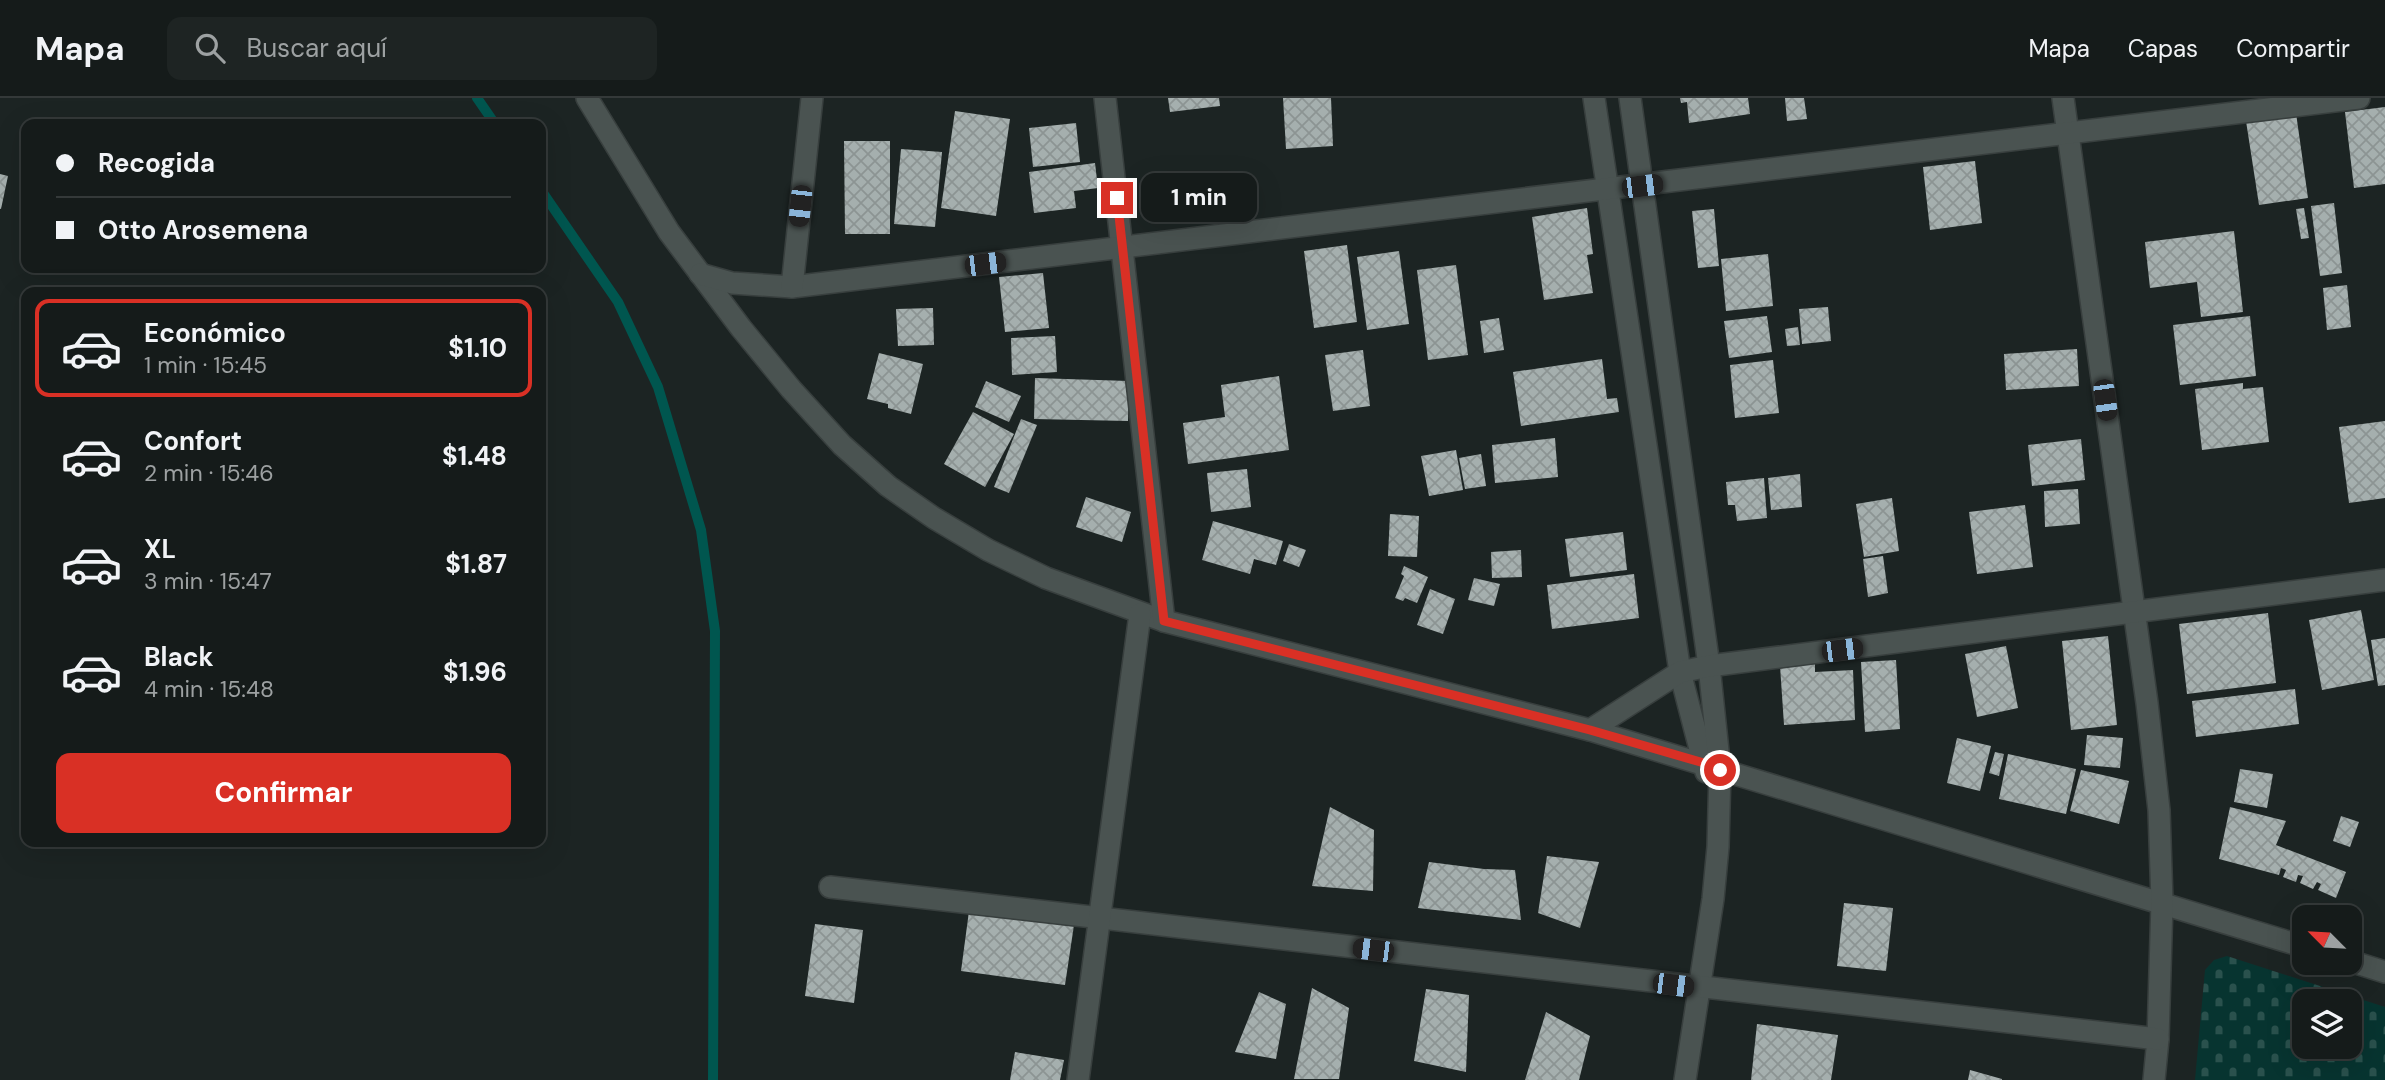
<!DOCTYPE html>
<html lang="es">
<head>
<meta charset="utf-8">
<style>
  :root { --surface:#151b1a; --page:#1e2423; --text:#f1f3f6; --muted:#9da1a2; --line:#343939; --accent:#d93025 }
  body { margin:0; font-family:"DM Sans",sans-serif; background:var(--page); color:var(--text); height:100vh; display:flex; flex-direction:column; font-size:26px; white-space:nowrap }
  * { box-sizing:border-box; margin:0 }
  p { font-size:23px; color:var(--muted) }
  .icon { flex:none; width:38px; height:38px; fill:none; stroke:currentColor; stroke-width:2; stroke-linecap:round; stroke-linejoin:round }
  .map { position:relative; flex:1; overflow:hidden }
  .drawer { position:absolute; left:21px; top:189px; width:525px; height:560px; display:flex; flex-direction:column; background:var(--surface); border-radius:14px; box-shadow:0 7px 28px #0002,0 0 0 2px var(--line) }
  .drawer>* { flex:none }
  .top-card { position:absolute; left:21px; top:21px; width:525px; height:154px; border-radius:14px; box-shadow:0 7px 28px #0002,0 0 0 2px var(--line); display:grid; align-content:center; height:154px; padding:0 35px; background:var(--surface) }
  .needle { width:46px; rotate:294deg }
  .buttons { position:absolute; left:2292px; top:807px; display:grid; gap:14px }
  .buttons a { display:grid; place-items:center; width:70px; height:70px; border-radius:14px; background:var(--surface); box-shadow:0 7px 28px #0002,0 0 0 2px var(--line); font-size:35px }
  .end { position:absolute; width:32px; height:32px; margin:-16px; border:9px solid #d93025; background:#fff; box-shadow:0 0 0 4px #fff }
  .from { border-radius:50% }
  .bubble { position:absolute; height:49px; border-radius:14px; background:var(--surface); box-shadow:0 7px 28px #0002,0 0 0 2px var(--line); font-size:23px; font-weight:700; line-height:49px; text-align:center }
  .car { position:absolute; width:21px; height:42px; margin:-21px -10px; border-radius:9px; box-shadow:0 0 5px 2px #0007; background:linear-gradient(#222 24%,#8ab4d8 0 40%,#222 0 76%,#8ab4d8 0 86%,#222 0) }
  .top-card b { display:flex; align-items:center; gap:24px; height:66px; font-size:26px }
  .top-card b+b { border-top:2px solid var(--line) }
  .top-card i { width:18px; height:18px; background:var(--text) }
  ul { padding:12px 0 0; list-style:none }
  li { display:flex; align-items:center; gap:21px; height:98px; margin:0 14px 10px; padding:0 21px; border:4px solid transparent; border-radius:14px }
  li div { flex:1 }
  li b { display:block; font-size:26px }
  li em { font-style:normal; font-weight:700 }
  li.active { border-color:var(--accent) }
  li>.icon { width:63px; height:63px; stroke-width:1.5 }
  .primary-button { display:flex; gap:14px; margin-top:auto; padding:14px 35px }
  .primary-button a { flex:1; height:80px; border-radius:14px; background:var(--accent); color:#fff; font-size:28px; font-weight:700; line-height:80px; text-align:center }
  header { display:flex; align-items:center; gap:42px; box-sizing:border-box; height:98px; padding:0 35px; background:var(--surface); border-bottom:2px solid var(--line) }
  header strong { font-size:33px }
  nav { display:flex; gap:38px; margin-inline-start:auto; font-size:24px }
  .search { width:490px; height:63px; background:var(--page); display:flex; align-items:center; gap:18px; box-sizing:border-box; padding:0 24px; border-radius:14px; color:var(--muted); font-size:26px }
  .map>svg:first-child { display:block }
  .cemetery { fill:url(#cemetery-stones); fill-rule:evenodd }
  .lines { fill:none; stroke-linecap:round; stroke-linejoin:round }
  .stream { stroke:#00564f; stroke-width:10 }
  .building { fill:url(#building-cross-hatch) }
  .street-casing { stroke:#383f3e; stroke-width:24 }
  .street { stroke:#4a5351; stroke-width:21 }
  .route { stroke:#d93025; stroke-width:9 }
</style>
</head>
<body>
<header>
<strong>Mapa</strong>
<div class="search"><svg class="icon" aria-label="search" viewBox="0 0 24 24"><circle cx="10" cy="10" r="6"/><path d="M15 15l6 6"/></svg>Buscar aquí</div>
<nav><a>Mapa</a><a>Capas</a><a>Compartir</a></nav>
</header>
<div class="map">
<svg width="2385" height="982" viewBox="0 0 2385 982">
  <defs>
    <pattern id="cemetery-stones" width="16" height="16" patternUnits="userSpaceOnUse" patternTransform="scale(1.75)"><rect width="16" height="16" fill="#073430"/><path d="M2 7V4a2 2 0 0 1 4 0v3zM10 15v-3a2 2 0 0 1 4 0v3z" fill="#2a514d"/></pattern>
    <pattern id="building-cross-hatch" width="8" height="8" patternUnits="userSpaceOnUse" patternTransform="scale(1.75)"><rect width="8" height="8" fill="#a5afae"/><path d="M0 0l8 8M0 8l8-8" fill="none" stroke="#8c9493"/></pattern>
  </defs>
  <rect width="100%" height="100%" fill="#1c2423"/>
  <path class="cemetery" d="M2227 858 2385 909V982H2195L2205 872 2214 862ZM2305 903H2350V948H2305Z"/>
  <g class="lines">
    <g class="stream">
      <path d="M477 0 495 26"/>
      <path d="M541 92 618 204 658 289 701 432 715 533 713 982"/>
    </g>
  </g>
  <g class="building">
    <path d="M1168 0H1219L1220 8 1170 14Z"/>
    <path d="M1283 0H1331L1333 48 1286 51Z"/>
    <path d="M1680 0H1748L1750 16 1689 25 1687 4 1681 5Z"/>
    <path d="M1785 0H1804L1807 21 1787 23Z"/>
    <path d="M2385 9V86L2354 90 2345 14Z"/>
    <path d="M955 13 1010 21 996 118 941 110Z"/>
    <path d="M2296 15 2308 100 2259 107 2246 23Z"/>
    <path d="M1076 25 1080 64 1033 69 1029 30Z"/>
    <path d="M844 43H890V136H845Z"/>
    <path d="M901 51 942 54 935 129 894 126Z"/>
    <path d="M1975 63 1982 125 1930 132 1923 69Z"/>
    <path d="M1095 65 1098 90 1074 93 1076 110 1034 115 1029 74Z"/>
    <path d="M0 76 8 78 1 111H0Z"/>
    <path d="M2334 105 2342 175 2320 178 2311 108Z"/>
    <path d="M1587 110 1593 156 1587 157 1593 195 1544 202 1532 119Z"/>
    <path d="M2304 110 2309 140 2301 141 2296 111Z"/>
    <path d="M1714 111 1719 168 1698 170 1692 113Z"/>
    <path d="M2234 133 2243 214 2201 219 2197 184 2150 190 2145 144Z"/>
    <path d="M1347 147 1357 224 1314 230 1304 153Z"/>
    <path d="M1399 153 1409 226 1367 232 1357 159Z"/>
    <path d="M1768 156 1773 208 1726 213 1721 161Z"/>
    <path d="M1456 167 1468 257 1428 262 1417 172Z"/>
    <path d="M1043 175 1049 230 1005 234 999 179Z"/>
    <path d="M2347 187 2351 229 2327 232 2323 190Z"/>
    <path d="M1828 209 1831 243 1802 246 1799 211Z"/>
    <path d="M933 210 934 247 898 248 896 211Z"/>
    <path d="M1767 218 1772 254 1729 260 1724 223Z"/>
    <path d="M2250 218 2256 278 2180 287 2173 227Z"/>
    <path d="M1499 220 1504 252 1484 255 1480 223Z"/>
    <path d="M1798 229 1800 247 1787 248 1785 231Z"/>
    <path d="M1055 238 1057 274 1012 277 1011 240Z"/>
    <path d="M2077 251 2079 288 2006 292 2004 256Z"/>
    <path d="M1363 252 1370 308 1333 313 1325 257Z"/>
    <path d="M879 255 923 266 911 316 888 310V306L867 301Z"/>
    <path d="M1602 261 1607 301 1617 300 1619 314 1521 328 1513 274Z"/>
    <path d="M1773 262 1779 315 1735 320 1730 267Z"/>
    <path d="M1279 278 1289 352 1188 366 1183 325 1225 319 1221 287Z"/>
    <path d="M1035 280 1129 283 1128 323 1034 321Z"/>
    <path d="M986 283 1021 298 1009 324 975 309Z"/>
    <path d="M2243 285V291L2263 289 2269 344 2202 352 2195 291Z"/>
    <path d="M973 314 1014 336 985 389 944 366Z"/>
    <path d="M1021 321 1037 327 1009 395 994 389Z"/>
    <path d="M2385 323V400L2349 405 2339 329Z"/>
    <path d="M1555 340 1558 379 1495 385 1492 347Z"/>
    <path d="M2081 341 2085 382 2032 388 2028 347Z"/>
    <path d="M1456 352 1463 392 1429 398 1421 358Z"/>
    <path d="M1481 356 1486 388 1465 391 1459 360Z"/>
    <path d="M1247 371 1251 409 1211 414 1207 375Z"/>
    <path d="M1800 376 1802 409 1771 412 1768 380Z"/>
    <path d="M1764 380 1767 420 1737 423 1735 407H1728L1726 384Z"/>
    <path d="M2078 391 2080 426 2045 429 2044 393Z"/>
    <path d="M1086 399 1131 414 1122 444 1076 429Z"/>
    <path d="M1892 400 1899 453 1864 459 1856 406Z"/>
    <path d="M2025 407 2033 469 1977 476 1969 414Z"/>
    <path d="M1390 416 1419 418 1417 459 1388 458Z"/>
    <path d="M1213 423 1283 443 1276 467 1254 461 1250 476 1202 462Z"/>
    <path d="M1623 434 1627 472 1570 479 1565 441Z"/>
    <path d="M1289 446 1306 452 1299 469 1283 463Z"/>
    <path d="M1521 452 1522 479 1492 480 1491 454Z"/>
    <path d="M1883 458 1888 495 1868 499 1863 461Z"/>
    <path d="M1404 468 1428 479 1417 505 1405 500 1403 503 1395 500 1404 478 1401 476Z"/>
    <path d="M1634 476 1639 520 1552 531 1547 487Z"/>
    <path d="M1474 480 1500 486 1494 508 1468 502Z"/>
    <path d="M1430 491 1455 501 1443 536 1417 527Z"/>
    <path d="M2361 512 2374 582 2322 592 2309 522Z"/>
    <path d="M2268 515 2276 585 2187 596 2179 526Z"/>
    <path d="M2108 538 2117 627 2071 632 2062 543Z"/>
    <path d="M2385 540V587L2378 588 2371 542Z"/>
    <path d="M2006 548 2018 610 1977 619 1965 556Z"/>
    <path d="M1896 562 1900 631 1865 634 1861 564Z"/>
    <path d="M1815 566V574L1853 572 1855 622 1784 627 1780 568Z"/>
    <path d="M2295 591 2299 626 2196 639 2192 603Z"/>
    <path d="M2087 637 2123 640 2120 670 2084 667Z"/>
    <path d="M1957 640 1991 648 1980 693 1947 685Z"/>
    <path d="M1995 654 2004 656 1999 678 1989 675Z"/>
    <path d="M2008 656 2076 671 2066 716 1999 701Z"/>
    <path d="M2240 671 2273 676 2267 710 2234 704Z"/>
    <path d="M2081 672 2129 683 2119 726 2070 713Z"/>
    <path d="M1330 709 1374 732 1373 793 1312 788Z"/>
    <path d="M2230 709 2286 723 2276 747 2346 774 2336 800 2318 792 2321 786 2317 784 2313 791 2300 785 2303 778 2298 777 2296 784 2283 779 2286 772 2281 770 2279 777 2219 761Z"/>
    <path d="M2341 718 2359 724 2350 749 2333 743Z"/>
    <path d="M1547 758 1599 764 1580 830 1538 815Z"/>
    <path d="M1429 764 1484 771 1515 772 1521 822 1418 810Z"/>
    <path d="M1844 805 1893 810 1886 873 1837 868Z"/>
    <path d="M969 813 1074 827 1065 887 961 873Z"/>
    <path d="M815 826 863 832 854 905 805 898Z"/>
    <path d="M1312 890 1349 910 1339 981H1294Z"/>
    <path d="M1426 891 1469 897 1466 974 1414 963Z"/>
    <path d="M1259 894 1286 906 1276 961 1235 954Z"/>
    <path d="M1546 914 1590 938 1579 982H1525Z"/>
    <path d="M1757 926 1838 937 1831 982H1751Z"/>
    <path d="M1015 954 1064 962 1060 982H1010Z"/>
    <path d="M1970 972 2002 981V982H1968Z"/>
  </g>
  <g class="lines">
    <defs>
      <g id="street">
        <path d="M587 0 669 134 741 230 791 291 842 347 888 388 934 420 988 452 1046 480 1164 523 1590 632 2305 849"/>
        <path d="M1105 0 1164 523"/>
        <path d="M1594 0 1680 574 1706 674"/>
        <path d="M1630 0 1709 568 1720 672 1718 749 1713 801 1685 982"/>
        <path d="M2063 0 2147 605 2159 712 2162 804 2158 941 2154 982"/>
        <path d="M700 176 732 185 792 189 2359 0"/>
        <path d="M792 189 812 0"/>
        <path d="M1590 632 1680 574 1709 568 2385 482"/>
        <path d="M830 789 2158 941"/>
        <path d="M2350 863 2385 874"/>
        <path d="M1078 982 1140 516"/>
      </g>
    </defs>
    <use href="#street" class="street-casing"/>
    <use href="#street" class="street"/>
  </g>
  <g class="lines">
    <path class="route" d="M1117 100 1164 523 1590 632 1704 665 1720 672"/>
  </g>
</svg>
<div class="buttons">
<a><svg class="needle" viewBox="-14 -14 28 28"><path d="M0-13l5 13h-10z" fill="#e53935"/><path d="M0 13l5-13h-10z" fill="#9da1a2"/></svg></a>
<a><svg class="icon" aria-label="layers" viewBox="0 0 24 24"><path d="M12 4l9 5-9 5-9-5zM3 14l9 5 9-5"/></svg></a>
</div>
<i class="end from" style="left:1720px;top:672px"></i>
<i class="end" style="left:1117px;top:100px"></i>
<div class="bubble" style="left:1141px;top:75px;width:116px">1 min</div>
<i class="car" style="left:1642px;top:88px;rotate:83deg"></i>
<i class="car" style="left:800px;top:108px;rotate:186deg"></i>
<i class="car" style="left:985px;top:166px;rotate:83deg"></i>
<i class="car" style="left:2105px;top:302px;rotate:172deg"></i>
<i class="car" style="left:1842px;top:552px;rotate:83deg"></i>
<i class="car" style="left:1373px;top:852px;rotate:277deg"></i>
<i class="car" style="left:1673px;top:887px;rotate:97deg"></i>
<div class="top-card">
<b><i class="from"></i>Recogida</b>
<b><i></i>Otto Arosemena</b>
</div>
<section class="drawer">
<ul>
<li class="active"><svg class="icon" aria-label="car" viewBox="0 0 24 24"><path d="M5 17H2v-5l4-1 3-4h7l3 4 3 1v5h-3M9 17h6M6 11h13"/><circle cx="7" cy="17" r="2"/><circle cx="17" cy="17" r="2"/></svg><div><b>Económico</b><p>1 min · 15:45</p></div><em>$1.10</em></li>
<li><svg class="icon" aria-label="car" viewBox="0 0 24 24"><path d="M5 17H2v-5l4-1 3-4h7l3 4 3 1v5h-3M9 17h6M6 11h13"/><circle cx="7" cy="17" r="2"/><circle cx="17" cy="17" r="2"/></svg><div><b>Confort</b><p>2 min · 15:46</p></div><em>$1.48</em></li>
<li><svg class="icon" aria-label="car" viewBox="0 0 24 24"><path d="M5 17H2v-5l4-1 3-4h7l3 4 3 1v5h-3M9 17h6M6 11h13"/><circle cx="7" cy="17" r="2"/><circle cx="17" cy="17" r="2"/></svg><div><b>XL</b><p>3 min · 15:47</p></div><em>$1.87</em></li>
<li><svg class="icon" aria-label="car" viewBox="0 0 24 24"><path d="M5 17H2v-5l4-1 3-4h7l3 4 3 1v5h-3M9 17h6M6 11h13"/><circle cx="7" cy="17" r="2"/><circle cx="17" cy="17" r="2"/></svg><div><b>Black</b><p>4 min · 15:48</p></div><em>$1.96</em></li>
</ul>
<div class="primary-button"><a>Confirmar</a></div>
</section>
</div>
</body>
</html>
